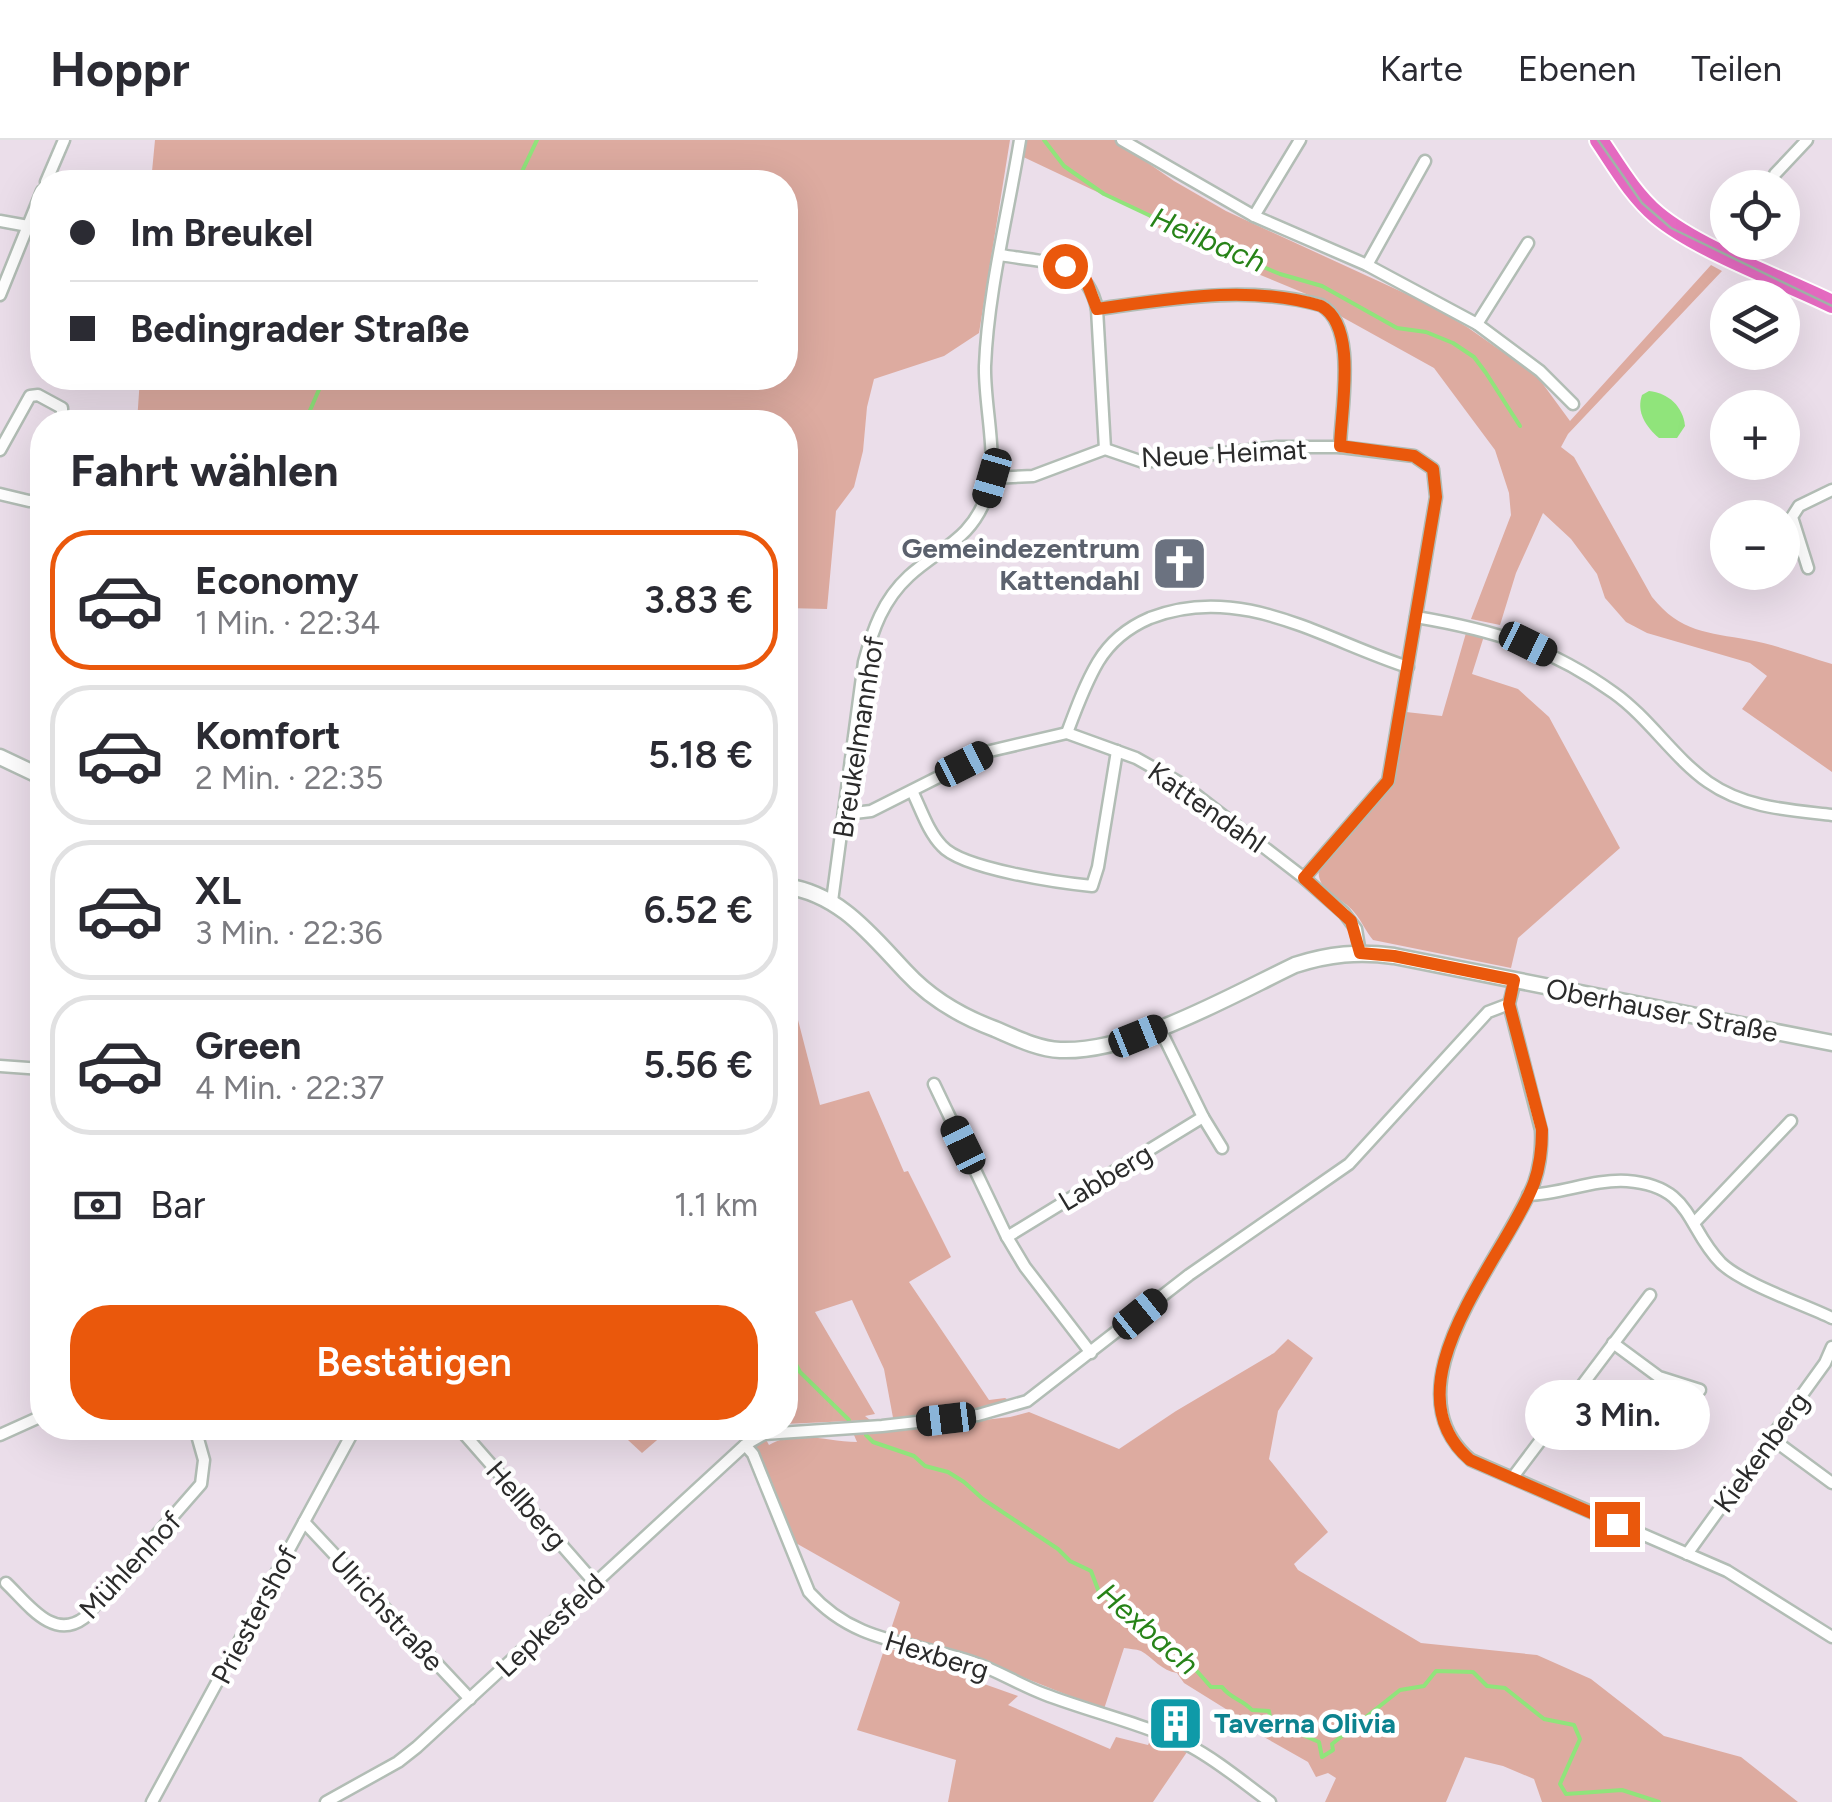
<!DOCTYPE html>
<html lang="de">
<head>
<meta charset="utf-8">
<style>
  :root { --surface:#fff; --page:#f7f7f7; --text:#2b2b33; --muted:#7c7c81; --line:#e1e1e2; --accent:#ea580c }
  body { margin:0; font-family:Figtree,sans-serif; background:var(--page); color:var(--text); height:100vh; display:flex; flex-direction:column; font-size:38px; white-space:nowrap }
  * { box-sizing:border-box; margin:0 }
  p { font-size:32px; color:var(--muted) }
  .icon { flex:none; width:55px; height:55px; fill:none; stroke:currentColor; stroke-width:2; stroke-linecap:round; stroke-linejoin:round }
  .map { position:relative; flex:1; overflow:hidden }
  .panel { position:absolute; left:30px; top:270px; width:768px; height:1030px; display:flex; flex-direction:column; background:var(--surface); border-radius:40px; box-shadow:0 10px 40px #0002 }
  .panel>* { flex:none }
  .banner { position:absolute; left:30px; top:30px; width:768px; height:220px; border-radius:40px; box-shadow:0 10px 40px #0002; display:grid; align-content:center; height:220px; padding:0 40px; background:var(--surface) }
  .controls { position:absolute; left:1710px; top:30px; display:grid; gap:20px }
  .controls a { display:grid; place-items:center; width:90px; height:90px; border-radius:50%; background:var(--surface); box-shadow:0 10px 40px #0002; font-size:50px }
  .end { position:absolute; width:45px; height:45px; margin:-22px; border:12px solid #ea580c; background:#fff; box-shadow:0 0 0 5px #fff }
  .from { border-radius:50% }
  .bubble { position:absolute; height:70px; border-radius:35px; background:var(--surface); box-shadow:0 10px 40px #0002; font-size:32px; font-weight:600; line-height:70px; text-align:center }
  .car { position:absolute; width:30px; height:60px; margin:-30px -15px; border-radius:12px; box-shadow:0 0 8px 2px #0007; background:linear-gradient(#222 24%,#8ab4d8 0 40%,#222 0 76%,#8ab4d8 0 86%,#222 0) }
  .banner b { display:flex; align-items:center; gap:35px; height:95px; font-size:38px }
  .banner b+b { border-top:2px solid var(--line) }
  .banner i { width:25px; height:25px; background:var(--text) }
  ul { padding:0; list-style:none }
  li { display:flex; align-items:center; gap:30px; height:140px; margin:0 20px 15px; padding:0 20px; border:5px solid var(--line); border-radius:40px }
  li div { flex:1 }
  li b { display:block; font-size:38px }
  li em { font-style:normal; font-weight:600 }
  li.active { border-color:var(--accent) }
  li>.icon { width:90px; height:90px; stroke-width:1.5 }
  h2 { padding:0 40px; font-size:45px; line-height:120px }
  .pay { display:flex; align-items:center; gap:25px; height:110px; padding:0 40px; font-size:38px }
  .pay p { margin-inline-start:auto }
  .button { display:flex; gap:20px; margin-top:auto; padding:20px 40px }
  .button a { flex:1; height:115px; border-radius:40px; background:var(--accent); color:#fff; font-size:40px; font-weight:600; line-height:115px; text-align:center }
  header { display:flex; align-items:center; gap:60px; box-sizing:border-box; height:140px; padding:0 50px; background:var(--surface); border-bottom:2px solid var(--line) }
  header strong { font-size:48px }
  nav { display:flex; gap:55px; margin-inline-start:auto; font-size:35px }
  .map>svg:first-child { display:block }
  .green { fill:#ddaba0 }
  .water { fill:#90e47b }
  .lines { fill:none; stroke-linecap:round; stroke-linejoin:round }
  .stream { stroke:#90e47b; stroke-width:4 }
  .minor-casing { stroke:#b2bdb5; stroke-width:15 }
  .tertiary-casing { stroke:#b2bdb5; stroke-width:19 }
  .primary-casing { stroke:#fff; stroke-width:22 }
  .minor { stroke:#fff; stroke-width:10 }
  .tertiary { stroke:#fff; stroke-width:14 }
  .primary { stroke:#e46ac0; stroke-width:18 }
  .tram { stroke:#a1b3a8; stroke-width:2.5 }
  .route { stroke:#ea580c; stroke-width:12 }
  .labels { text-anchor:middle; stroke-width:9; stroke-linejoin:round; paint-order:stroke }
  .street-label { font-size:28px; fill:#2b2b2b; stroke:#fff }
  .worship-label { font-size:28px; font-weight:bold; fill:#5b616d; stroke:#fff; text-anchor:end }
  .culture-label { font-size:28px; font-weight:bold; fill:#0d838f; stroke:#fff; text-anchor:start }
  .water-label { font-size:30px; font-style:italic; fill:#278318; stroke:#fff }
</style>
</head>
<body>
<header>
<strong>Hoppr</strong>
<nav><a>Karte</a><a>Ebenen</a><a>Teilen</a></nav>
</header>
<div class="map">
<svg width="1832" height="1662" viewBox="0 0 1832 1662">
  <rect width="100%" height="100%" fill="#ebdeea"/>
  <g class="green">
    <path d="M155 0H1010L979 193 944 216 874 239 867 267 863 311 854 347 836 371 827 469 785 468V282H137L140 238H785V42H151Z"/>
    <path d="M1019 0H1115L1174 41 1226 71 1426 163 1467 187 1537 236 1570 281 1711 125 1722 131 1568 294 1561 307 1574 317 1652 457C1681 493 1707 492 1749 500 1777 505 1805 516 1832 524V632L1742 569 1767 536 1750 523 1647 493 1626 482 1605 458 1597 434 1571 399 1543 373 1516 433 1500 485 1471 479 1511 375 1509 353 1495 310 1434 228 1342 177 1328 163 1236 125 1220 110 1188 104 1157 87 1148 76 1017 14Z"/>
    <path d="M1466 493 1484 496 1472 534 1518 549 1549 577 1620 708 1518 798 1511 828 1373 800C1366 792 1362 781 1354 772 1343 758 1315 750 1319 729L1393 646 1406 572 1442 576Z"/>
    <path d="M790 849 820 965 869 951 904 1032 908 1031 951 1117 909 1142 989 1260 1005 1258 1014 1263 982 1271 894 1283 884 1229 852 1160 815 1172 875 1274 865 1276 870 1280 785 1284V851Z"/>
    <path d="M1288 1199 1313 1218 1278 1271 1269 1319 1328 1392 1294 1424 1298 1430 1421 1503 1537 1515 1591 1539 1664 1596 1741 1617 1798 1662H1542L1534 1639 1503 1626 1465 1617 1446 1662H1325L1336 1638 1328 1633 1316 1637 1308 1622 1264 1597 1258 1589 1184 1543 1177 1533C1162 1531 1153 1518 1141 1511 1136 1509 1129 1509 1124 1508L1104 1569C1032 1543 964 1508 888 1498L900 1462 794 1402 757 1314V1306L764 1296 769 1305C795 1289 829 1302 857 1302L854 1295 1010 1277 1029 1272 1119 1309 1176 1271 1274 1213Z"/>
    <path d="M615 1288H671L642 1313Z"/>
    <path d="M885 1507 970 1535V1539L1018 1556 1008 1565 1110 1609 1116 1597 1148 1605 1153 1594 1187 1612 1153 1662H948L956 1620 857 1590Z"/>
  </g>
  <path class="water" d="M1649 251C1668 253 1683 266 1685 286L1677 298H1659C1646 287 1636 272 1642 255Z"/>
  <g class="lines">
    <g class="stream">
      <path d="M1044 0 1064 26 1104 54 1225 111 1280 134 1322 146 1397 188 1426 192 1453 203 1474 217 1486 233 1520 286"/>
      <path d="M517 42 537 0"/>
      <path d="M305 282 324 238"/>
      <path d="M785 1204 800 1232 849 1280"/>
      <path d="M866 1295 873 1302 914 1316 925 1326 948 1332 964 1342 983 1359 1058 1409 1070 1421 1091 1431 1100 1455C1119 1464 1144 1480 1152 1501L1180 1512 1211 1547H1222C1231 1559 1242 1559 1252 1570L1269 1571 1272 1588 1277 1592 1286 1588 1319 1602 1322 1617 1333 1610 1332 1604 1400 1550 1424 1546 1436 1531 1473 1532 1487 1546 1505 1548 1544 1579 1574 1585 1580 1599 1560 1644 1566 1654 1622 1650 1659 1662"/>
    </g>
    <defs>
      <g id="minor">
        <path d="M1122 0 1254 76 1367 125 1477 184 1540 231 1573 264"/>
        <path d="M46 42 64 0"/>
        <path d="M1777 45 1773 41 1775 34 1807 0"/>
        <path d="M1254 76 1300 0"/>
        <path d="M0 81 28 86"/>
        <path d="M1001 115C1043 123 1087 118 1097 169L1105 309"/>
        <path d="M1367 125 1425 21"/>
        <path d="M0 155 42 51"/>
        <path d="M1097 169C1170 159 1248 145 1321 165 1358 187 1341 268 1340 307"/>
        <path d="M1477 184 1528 103"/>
        <path d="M0 310 30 256 38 255 62 268V282"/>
        <path d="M992 338 1033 336 1105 309 1143 322 1277 307H1340L1414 316 1433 329 1436 357 1388 641 1304 738"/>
        <path d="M0 354 29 361 42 360"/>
        <path d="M1808 428 1792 377 1799 366 1832 350"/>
        <path d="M1416 477C1493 490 1550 507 1614 553 1649 578 1673 617 1708 642 1745 668 1789 670 1832 675"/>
        <path d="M1067 593C1076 569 1085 544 1098 522 1110 502 1129 487 1150 478 1241 442 1324 500 1408 527"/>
        <path d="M912 651C921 669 928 692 942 706 962 729 1061 743 1092 746L1098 727 1117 611"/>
        <path d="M846 674 871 671 990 611 1067 593 1136 618 1182 644 1304 738 1344 773 1356 789 1360 813"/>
        <path d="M832 761 864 522C873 489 883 460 909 436 941 407 971 400 987 355 999 319 984 266 985 226 988 151 1008 74 1020 0"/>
        <path d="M1515 840 1509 864 1541 990C1542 1008 1540 1026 1534 1043 1505 1118 1384 1246 1471 1320L1727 1431 1832 1497"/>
        <path d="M0 926 42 929"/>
        <path d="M934 944 1007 1097 1025 1127 1091 1213"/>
        <path d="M1203 977 1222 1008"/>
        <path d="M1528 1055C1562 1054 1593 1039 1627 1041 1693 1046 1686 1088 1721 1123 1743 1144 1803 1164 1832 1178"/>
        <path d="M1695 1082 1791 981"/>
        <path d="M1007 1097 1203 977 1159 887"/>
        <path d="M1613 1203 1659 1237 1700 1250"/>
        <path d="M459 1288 594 1442"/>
        <path d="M0 1295 42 1276"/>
        <path d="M1771 1298 1832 1343"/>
        <path d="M745 1305 753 1314 809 1452C856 1505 913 1501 975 1523 998 1531 1020 1545 1044 1554 1091 1572 1144 1584 1188 1605 1217 1620 1244 1643 1270 1662"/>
        <path d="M1513 1337 1650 1155"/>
        <path d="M304 1382 470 1559"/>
        <path d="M1687 1414 1825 1223 1832 1207"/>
        <path d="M6 1443C28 1464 53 1501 84 1478L201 1344 204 1320 195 1288"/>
        <path d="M152 1662 355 1288"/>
        <path d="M326 1662 398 1622 417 1607 745 1305 764 1294 882 1286 978 1275 1027 1261 1189 1135 1349 1024 1488 872 1509 864"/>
      </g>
      <g id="tertiary">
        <path d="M0 617 42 637"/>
        <path d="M785 746C840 754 870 794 906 832 930 858 963 877 995 889 1016 898 1038 909 1060 910 1132 913 1230 856 1295 825 1329 814 1359 811 1394 816L1832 903"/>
      </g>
      <path id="primary" d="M1599 0C1616 25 1633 55 1657 75 1699 110 1781 139 1832 164"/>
    </defs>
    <use href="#minor" class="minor-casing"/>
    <use href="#tertiary" class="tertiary-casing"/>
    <use href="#primary" class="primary-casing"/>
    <use href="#minor" class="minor"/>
    <use href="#tertiary" class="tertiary"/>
    <use href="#primary" class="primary"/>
    <path class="tram" d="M1598 0 1642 63 1671 88 1832 166"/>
  </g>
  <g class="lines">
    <path class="route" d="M1065 126 1086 140 1097 169C1169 159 1249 144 1321 166 1358 186 1341 269 1340 306L1414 316 1433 329 1436 357 1388 641 1304 738 1351 781 1360 813 1394 816 1514 840 1509 864 1542 990C1542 1008 1540 1026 1534 1043 1505 1119 1384 1245 1470 1320L1617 1384"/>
  </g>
  <defs>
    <symbol id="church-square" viewBox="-11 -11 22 22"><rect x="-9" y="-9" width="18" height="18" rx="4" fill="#6b7280" stroke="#fff"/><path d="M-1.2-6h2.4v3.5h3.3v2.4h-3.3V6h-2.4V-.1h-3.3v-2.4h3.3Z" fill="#fff"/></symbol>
    <symbol id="building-square" viewBox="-11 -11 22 22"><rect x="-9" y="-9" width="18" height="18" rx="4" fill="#0f9aa8" stroke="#fff"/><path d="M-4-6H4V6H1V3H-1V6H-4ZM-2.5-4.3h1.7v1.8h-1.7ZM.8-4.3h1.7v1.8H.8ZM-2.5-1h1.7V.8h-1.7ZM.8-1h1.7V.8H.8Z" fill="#fff"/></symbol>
  </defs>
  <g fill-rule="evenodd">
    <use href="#church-square" x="1148" y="392" width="63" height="63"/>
    <use href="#building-square" x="1144" y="1552" width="63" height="63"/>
  </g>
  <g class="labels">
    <g class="street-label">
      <text transform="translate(1224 313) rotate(-3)" y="10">Neue Heimat</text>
      <text transform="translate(858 597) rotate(-81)" y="10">Breukelmannhof</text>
      <text transform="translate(1207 667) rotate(35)" y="10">Kattendahl</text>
      <text transform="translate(1662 870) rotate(11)" y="10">Oberhauser Straße</text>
      <text transform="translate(1105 1037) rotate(-31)" y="10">Labberg</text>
      <text transform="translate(1761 1312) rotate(-54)" y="10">Kiekenberg</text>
      <text transform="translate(527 1365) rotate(49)" y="10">Hellberg</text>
      <text transform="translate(130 1425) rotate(-47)" y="10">Mühlenhof</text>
      <text transform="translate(387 1471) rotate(47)" y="10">Ulrichstraße</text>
      <text transform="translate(254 1475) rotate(-62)" y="10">Priestershof</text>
      <text transform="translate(550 1485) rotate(-43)" y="10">Lepkesfeld</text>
      <text transform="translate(937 1515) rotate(17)" y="10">Hexberg</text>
    </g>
    <g class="worship-label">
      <text x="1140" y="418">Gemeindezentrum<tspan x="1140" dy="32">Kattendahl</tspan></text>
    </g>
    <g class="culture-label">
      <text x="1214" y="1593">Taverna Olivia</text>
    </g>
    <g class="water-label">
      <text transform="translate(1208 100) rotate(23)" y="10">Heilbach</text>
      <text transform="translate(1148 1489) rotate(41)" y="10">Hexbach</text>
    </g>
  </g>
</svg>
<div class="controls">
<a><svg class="icon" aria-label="locate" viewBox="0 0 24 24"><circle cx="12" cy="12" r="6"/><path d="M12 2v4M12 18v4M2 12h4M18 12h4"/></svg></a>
<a><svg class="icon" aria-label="layers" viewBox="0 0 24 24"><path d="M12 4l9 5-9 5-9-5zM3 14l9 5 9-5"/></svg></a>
<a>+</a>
<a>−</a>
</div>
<i class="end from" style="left:1065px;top:126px"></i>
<i class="end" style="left:1617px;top:1384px"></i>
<div class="bubble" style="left:1525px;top:1240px;width:185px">3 Min.</div>
<i class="car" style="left:992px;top:338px;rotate:196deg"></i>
<i class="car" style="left:1528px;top:504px;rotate:116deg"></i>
<i class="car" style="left:964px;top:624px;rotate:63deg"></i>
<i class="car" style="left:1138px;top:896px;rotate:68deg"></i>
<i class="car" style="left:963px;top:1005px;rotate:334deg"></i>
<i class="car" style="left:1140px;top:1174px;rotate:51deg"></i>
<i class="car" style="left:946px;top:1279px;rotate:263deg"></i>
<div class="banner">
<b><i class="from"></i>Im Breukel</b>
<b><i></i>Bedingrader Straße</b>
</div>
<section class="panel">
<h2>Fahrt wählen</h2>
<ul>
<li class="active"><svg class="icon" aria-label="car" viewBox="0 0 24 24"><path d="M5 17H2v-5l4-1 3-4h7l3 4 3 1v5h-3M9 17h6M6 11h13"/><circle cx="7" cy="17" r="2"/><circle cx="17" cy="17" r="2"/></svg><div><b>Economy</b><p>1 Min. · 22:34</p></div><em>3.83 €</em></li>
<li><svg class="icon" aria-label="car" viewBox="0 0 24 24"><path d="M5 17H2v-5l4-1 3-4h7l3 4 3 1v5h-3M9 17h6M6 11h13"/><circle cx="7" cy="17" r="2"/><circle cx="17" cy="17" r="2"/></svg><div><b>Komfort</b><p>2 Min. · 22:35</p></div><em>5.18 €</em></li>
<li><svg class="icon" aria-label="car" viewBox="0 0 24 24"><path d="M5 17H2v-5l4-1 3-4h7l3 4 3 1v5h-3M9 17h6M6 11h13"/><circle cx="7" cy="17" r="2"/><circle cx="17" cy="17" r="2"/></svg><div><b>XL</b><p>3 Min. · 22:36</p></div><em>6.52 €</em></li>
<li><svg class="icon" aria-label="car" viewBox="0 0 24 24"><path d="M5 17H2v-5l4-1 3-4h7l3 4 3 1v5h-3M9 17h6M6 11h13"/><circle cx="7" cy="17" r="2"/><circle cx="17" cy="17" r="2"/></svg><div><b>Green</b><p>4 Min. · 22:37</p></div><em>5.56 €</em></li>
</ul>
<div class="pay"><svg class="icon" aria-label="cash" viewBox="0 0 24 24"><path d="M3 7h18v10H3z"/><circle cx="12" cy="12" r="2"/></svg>Bar<p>1.1 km</p></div>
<div class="button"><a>Bestätigen</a></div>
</section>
</div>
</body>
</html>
